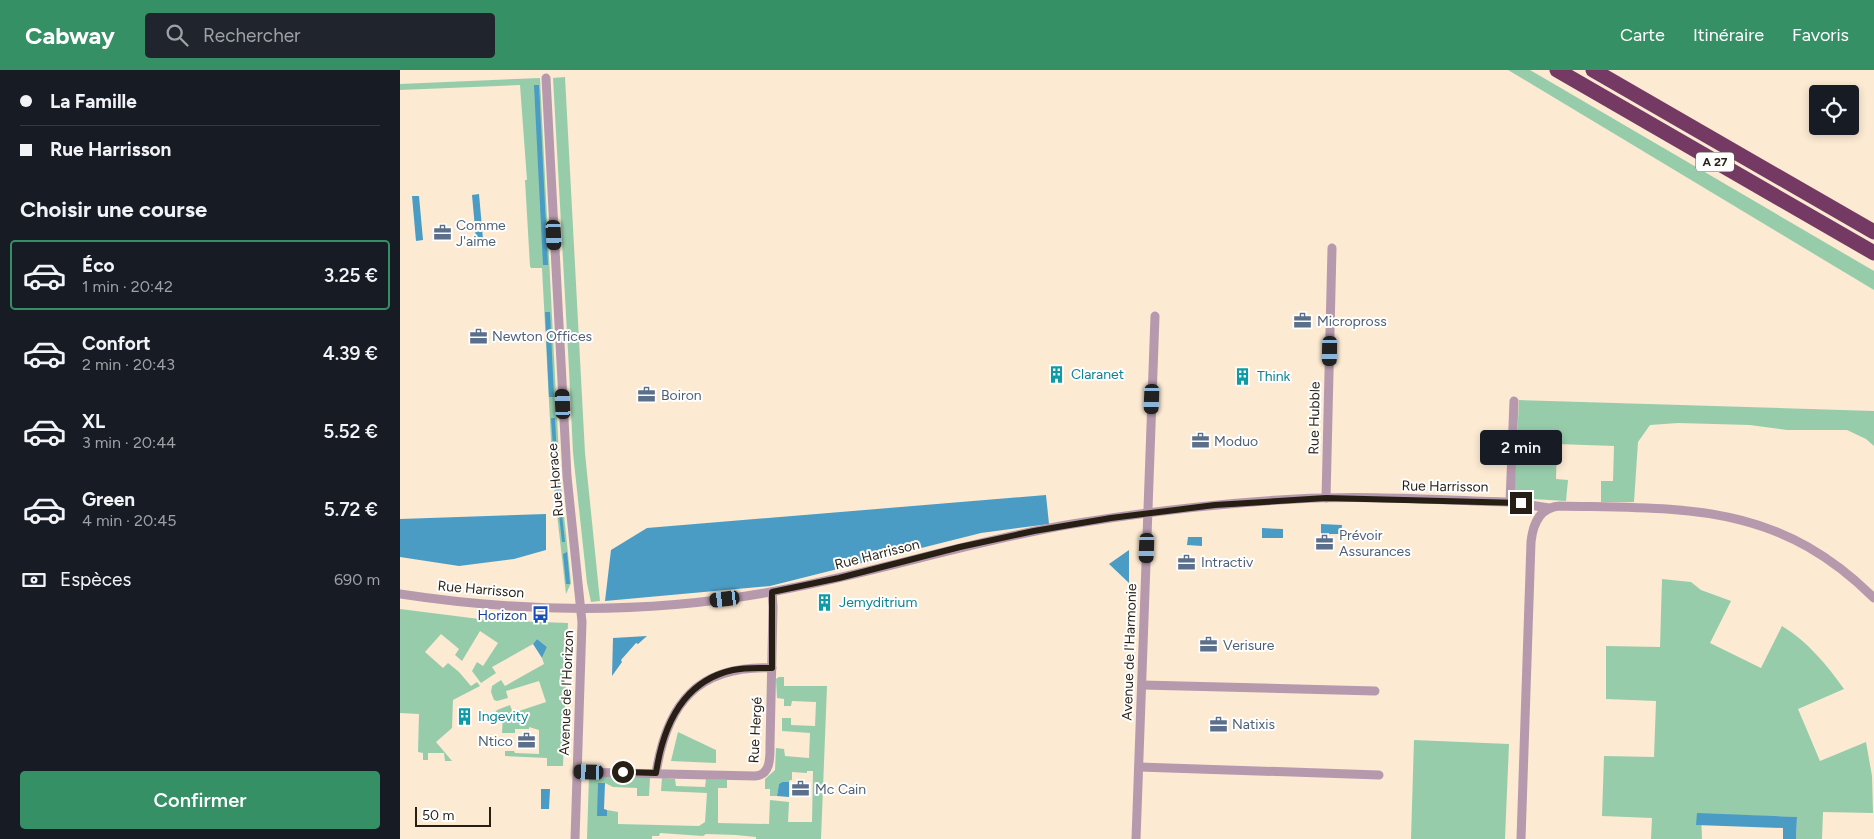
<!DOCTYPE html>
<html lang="fr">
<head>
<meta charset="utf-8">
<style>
  :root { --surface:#171b24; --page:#20242c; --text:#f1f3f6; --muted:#9ea1a6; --line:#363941; --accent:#359066 }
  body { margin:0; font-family:Figtree,sans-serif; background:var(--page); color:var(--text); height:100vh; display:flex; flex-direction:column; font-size:19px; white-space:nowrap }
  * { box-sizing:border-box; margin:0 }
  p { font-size:16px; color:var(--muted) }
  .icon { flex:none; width:28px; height:28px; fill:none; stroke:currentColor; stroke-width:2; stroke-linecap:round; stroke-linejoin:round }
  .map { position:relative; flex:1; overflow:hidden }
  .side { display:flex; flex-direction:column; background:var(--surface); width:400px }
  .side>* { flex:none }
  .banner { display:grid; align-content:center; height:110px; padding:0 20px; background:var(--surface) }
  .tools { position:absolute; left:1409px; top:15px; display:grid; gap:10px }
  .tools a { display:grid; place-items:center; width:50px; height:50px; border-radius:5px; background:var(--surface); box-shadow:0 2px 8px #0003; font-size:25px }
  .scale { position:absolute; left:15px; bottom:12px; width:76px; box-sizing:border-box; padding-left:5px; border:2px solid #271f14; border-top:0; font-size:14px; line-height:18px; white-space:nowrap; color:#271f14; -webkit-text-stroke:4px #fff; paint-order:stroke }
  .end { position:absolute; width:22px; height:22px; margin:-11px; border:6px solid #271f14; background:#fff; box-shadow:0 0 0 2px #fff }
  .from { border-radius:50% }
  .bubble { position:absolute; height:35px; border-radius:5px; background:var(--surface); box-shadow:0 2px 8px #0003; font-size:16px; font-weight:600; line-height:35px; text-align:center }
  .car { position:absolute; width:15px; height:30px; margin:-15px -8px; border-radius:6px; box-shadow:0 0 4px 1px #0007; background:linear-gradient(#222 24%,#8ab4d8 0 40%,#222 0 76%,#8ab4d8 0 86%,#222 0) }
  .banner b { display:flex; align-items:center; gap:18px; height:48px; font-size:19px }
  .banner b+b { border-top:1px solid var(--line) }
  .banner i { width:12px; height:12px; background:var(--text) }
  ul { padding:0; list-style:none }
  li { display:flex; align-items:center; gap:15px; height:70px; margin:0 10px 8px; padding:0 10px; border:2px solid transparent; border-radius:5px }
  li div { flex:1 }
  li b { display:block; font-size:19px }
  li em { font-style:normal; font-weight:600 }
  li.on { border-color:var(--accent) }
  li>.icon { width:45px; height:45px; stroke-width:1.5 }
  h2 { padding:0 20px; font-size:22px; line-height:60px }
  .pay { display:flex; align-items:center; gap:12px; height:55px; padding:0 20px; font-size:19px }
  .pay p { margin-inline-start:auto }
  .action { display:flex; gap:10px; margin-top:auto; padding:10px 20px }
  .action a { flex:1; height:58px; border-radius:5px; background:var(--accent); color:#fff; font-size:20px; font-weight:600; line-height:58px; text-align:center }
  header { display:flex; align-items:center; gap:30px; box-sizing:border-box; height:70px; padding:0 25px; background:var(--accent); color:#fff }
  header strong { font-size:24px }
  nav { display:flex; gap:28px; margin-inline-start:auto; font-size:18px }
  .search { width:350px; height:45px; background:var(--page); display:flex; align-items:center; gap:12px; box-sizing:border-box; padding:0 18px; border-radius:5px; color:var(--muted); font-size:19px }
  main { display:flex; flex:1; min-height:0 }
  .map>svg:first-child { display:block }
  .green { fill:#97ccab }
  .water { fill:#4a9cc4 }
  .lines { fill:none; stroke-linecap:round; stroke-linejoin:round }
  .minor { stroke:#b799ad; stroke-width:9 }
  .motorway { stroke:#743a63; stroke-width:15 }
  .route { stroke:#271f14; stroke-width:6 }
  .labels { text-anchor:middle; stroke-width:4; stroke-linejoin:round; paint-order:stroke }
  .shield { fill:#fff; stroke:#68625a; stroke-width:1 }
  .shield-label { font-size:12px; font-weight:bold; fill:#271f14 }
  .service-label { font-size:14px; fill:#4e5e75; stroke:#fff; text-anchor:start }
  .culture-label { font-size:14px; fill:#0d838f; stroke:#fff; text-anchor:start }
  .street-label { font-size:14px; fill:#271f14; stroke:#fff }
  .transit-label { font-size:14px; fill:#164399; stroke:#fff; text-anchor:end }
</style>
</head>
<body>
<header>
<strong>Cabway</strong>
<div class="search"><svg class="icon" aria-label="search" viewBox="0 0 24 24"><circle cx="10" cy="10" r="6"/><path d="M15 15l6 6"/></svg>Rechercher</div>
<nav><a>Carte</a><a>Itinéraire</a><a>Favoris</a></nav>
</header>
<main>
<section class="side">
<div class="banner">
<b><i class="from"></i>La Famille</b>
<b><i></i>Rue Harrisson</b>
</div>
<h2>Choisir une course</h2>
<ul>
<li class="on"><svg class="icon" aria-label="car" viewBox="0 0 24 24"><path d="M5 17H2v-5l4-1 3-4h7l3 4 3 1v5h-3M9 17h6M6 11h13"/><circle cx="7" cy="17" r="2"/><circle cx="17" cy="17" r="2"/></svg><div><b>Éco</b><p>1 min · 20:42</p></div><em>3.25 €</em></li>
<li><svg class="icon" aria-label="car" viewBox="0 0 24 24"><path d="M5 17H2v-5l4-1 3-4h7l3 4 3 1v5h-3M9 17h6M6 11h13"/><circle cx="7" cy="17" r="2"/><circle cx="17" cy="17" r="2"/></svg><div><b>Confort</b><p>2 min · 20:43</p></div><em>4.39 €</em></li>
<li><svg class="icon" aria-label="car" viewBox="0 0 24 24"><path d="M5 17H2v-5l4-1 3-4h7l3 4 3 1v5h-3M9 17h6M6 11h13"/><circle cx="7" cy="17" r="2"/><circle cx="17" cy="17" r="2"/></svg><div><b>XL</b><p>3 min · 20:44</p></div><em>5.52 €</em></li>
<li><svg class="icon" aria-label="car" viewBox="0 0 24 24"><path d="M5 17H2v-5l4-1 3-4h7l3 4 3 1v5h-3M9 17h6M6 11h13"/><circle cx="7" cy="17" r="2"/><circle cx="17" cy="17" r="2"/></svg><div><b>Green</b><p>4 min · 20:45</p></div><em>5.72 €</em></li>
</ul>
<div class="pay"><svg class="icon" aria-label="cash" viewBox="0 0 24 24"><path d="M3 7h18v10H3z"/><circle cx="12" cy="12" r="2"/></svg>Espèces<p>690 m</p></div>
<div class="action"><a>Confirmer</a></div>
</section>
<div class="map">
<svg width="1474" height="769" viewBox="0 0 1474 769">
  <rect width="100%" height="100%" fill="#fcead3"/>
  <g class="green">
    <path d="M1108 0H1130L1474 201V220Z"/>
    <path d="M165 7 185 383 200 531 191 532 187 513 173 383 169 299 153 8Z"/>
    <path d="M140 8 160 406 171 513 166 524 153 408 142 198H131L130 196 125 110H127L120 15 0 20V14Z"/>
    <path d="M1119 330 1474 341V376L1466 369 1447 360H1387L1350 355 1278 353 1250 355 1238 372 1234 432H1201V411H1213L1214 376 1157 374 1156 409 1168 410 1166 431 1114 428Z"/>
    <path d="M1262 509 1291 512 1301 520 1331 531 1310 573 1361 598 1382 556C1408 572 1426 594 1444 619L1398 639 1420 691 1466 672 1472 706 1473 743 1423 742 1422 769H1396L1397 747 1301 744 1302 769H1251L1252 748 1202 746 1204 686 1254 687 1256 631 1206 629V576L1260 577Z"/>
    <path d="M0 539 87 550 168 553 163 696H147V688L105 686V681H114L115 683 139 684V660L129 657V659H115V663H102L103 644H94L97 640 110 635 113 643 146 632 139 611 106 621 108 628 97 631 94 630 91 622 92 616 101 610 105 616 144 594 142 588 147 577 137 569 133 574 92 597 96 603 81 613 72 601 77 592 83 596 98 573 80 561 62 591 55 585 59 579 41 564 25 582 43 598 48 593 59 602 71 616 77 612 80 616 53 630 52 658 36 672 52 691H45L44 683H28V690H23V683L18 682 19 644 0 643Z"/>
    <path d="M379 607H384V616H427L421 769H356V767L336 765 306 764 303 766 260 763 259 766H252V769H187L189 706 250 708 249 726H237V718L213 717 205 713 197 746H207V740L218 742V754L299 756 305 752 307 723 261 721 262 708 275 709 276 716 305 717 306 709 327 710V718H318V753L369 754 370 730 389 732 388 752H412L413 701H407V703L392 702V710H390L389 712H382L379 714 377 726H370V719H365V709L375 700 376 678 384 679 385 686 409 688 410 663 382 661V648H391V655L415 656 416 632 392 631 391 636H384V629L377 628 376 609Z"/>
    <path d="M278 662 316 680V693L271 691Z"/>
    <path d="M1014 670 1109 674 1105 769H1011Z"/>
  </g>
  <g class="water">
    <path d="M134 15H139L148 195H143Z"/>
    <path d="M79 124 83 169H76L72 125Z"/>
    <path d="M12 126H19L23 170 16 171Z"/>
    <path d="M145 242H150L154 327H149Z"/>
    <path d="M151 348H155L158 407 165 472H162L155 408Z"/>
    <path d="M646 425 649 454 581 463 370 516 205 531 211 480 247 458Z"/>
    <path d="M146 444V480L114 489 59 496 0 487V449Z"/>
    <path d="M921 454 942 455 941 464H921Z"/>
    <path d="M862 458 883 459V468H862Z"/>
    <path d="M788 467H802V476L787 475Z"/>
    <path d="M729 480V513L709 494Z"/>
    <path d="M167 482 170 514H166L163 484Z"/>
    <path d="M247 566 238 574 236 573 221 590 222 592 212 606 213 568Z"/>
    <path d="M137 569 147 577 142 588 133 574Z"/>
    <path d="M382 712H389V727L377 726 379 714Z"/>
    <path d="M198 713H205L204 739 207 740V746H197Z"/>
    <path d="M141 719H150L149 739H141Z"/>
    <path d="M1297 743 1397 747 1396 769H1383V758L1296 755Z"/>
  </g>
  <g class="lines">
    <g class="minor">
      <path d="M146 8 167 406 182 552 175 769"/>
      <path d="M926 428 932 178"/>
      <path d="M1110 432 1149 438"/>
      <path d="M0 524C124 543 252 544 376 521 475 503 572 471 672 454 746 442 821 433 896 429 967 425 1039 430 1110 432L1114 331"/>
      <path d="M742 615 975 621"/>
      <path d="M739 697 979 705"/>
      <path d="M177 702 355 706C371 705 370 687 370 675L373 537 372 522"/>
      <path d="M256 703C267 633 298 595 372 598"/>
      <path d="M736 769 755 246"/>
      <path d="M1121 769 1131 472C1133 453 1140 437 1160 436 1287 439 1377 432 1474 528"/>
    </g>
    <g class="motorway">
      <path d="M1157 0 1474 183"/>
      <path d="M1193 0 1474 162"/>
    </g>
  </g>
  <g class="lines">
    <path class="route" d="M223 702 256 703C263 656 283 611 333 600 346 597 359 598 372 598V522L439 508 560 477 634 461 711 448 815 435 926 428 1121 433"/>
  </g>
  <defs>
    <symbol id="office-bare" viewBox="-9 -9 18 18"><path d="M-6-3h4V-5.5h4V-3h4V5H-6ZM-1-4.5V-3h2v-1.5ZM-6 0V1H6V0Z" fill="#5c6f8a" stroke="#fff" stroke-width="2.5" paint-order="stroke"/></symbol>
    <symbol id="building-bare" viewBox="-9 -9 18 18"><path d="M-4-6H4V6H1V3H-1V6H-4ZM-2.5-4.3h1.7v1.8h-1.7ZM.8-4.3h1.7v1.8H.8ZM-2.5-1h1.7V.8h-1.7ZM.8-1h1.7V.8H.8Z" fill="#0f9aa8" stroke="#fff" stroke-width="2.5" paint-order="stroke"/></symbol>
    <symbol id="bus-bare" viewBox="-9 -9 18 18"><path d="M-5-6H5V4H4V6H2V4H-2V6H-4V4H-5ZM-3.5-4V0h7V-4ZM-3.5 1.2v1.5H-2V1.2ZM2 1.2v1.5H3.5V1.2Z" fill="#1a4fb4" stroke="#fff" stroke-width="2.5" paint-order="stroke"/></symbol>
  </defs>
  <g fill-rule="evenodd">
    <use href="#office-bare" x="30" y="150" width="25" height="25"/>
    <use href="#office-bare" x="890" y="238" width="25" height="25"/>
    <use href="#office-bare" x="66" y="254" width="25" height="25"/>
    <use href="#building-bare" x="644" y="292" width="25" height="25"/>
    <use href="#building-bare" x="830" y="294" width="25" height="25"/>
    <use href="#office-bare" x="234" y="312" width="25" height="25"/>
    <use href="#office-bare" x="788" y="358" width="25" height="25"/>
    <use href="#office-bare" x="912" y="460" width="25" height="25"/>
    <use href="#office-bare" x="774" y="480" width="25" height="25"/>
    <use href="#building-bare" x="412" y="520" width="25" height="25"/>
    <use href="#bus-bare" x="128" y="532" width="25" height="25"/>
    <use href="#office-bare" x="796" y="562" width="25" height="25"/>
    <use href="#building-bare" x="52" y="634" width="25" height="25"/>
    <use href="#office-bare" x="806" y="642" width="25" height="25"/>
    <use href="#office-bare" x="114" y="658" width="25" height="25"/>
    <use href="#office-bare" x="388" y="706" width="25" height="25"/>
  </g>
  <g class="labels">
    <rect class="shield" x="1296" y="82.5" width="38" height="19" rx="4"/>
    <g class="shield-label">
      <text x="1315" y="96">A 27</text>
    </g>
    <g class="service-label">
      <text x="56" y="160">Comme<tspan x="56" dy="16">J'aime</tspan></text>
      <text x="917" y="256">Micropross</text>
      <text x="92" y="271">Newton Offices</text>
      <text x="261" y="330">Boiron</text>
      <text x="814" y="376">Moduo</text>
      <text x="939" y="470">Prévoir<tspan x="939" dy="16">Assurances</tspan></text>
      <text x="801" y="497">Intractiv</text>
      <text x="823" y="580">Verisure</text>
      <text x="832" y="659">Natixis</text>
      <text x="113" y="676" text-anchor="end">Ntico</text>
      <text x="415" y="724">Mc Cain</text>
    </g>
    <g class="culture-label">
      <text x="671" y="309">Claranet</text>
      <text x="857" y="311">Think</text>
      <text x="439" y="537">Jemyditrium</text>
      <text x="78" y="651">Ingevity</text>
    </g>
    <g class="street-label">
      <text transform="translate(914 348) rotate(-89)" y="5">Rue Hubble</text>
      <text transform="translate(155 410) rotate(-95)" y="5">Rue Horace</text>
      <text transform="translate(1045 416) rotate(1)" y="5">Rue Harrisson</text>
      <text transform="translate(477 484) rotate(-14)" y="5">Rue Harrisson</text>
      <text transform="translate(81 519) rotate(5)" y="5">Rue Harrisson</text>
      <text transform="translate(729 582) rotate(-88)" y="5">Avenue de l'Harmonie</text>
      <text transform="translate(166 623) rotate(-88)" y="5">Avenue de l'Horizon</text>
      <text transform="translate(355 660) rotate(-87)" y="5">Rue Hergé</text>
    </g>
    <g class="transit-label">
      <text x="127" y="550">Horizon</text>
    </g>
  </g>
</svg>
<div class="tools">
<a><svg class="icon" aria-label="locate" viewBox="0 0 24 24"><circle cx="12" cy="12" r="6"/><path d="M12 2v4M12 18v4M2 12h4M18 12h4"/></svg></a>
</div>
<div class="scale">50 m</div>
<i class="end from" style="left:223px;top:702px"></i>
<i class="end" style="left:1121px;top:433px"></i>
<div class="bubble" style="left:1080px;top:360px;width:82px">2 min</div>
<i class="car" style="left:154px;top:165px;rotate:177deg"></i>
<i class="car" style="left:930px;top:281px;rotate:181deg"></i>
<i class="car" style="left:752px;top:329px;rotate:182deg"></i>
<i class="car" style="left:163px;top:334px;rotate:357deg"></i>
<i class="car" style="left:747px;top:478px;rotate:182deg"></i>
<i class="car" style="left:325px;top:529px;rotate:263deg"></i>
<i class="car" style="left:189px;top:702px;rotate:272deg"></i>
</div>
</main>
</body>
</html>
